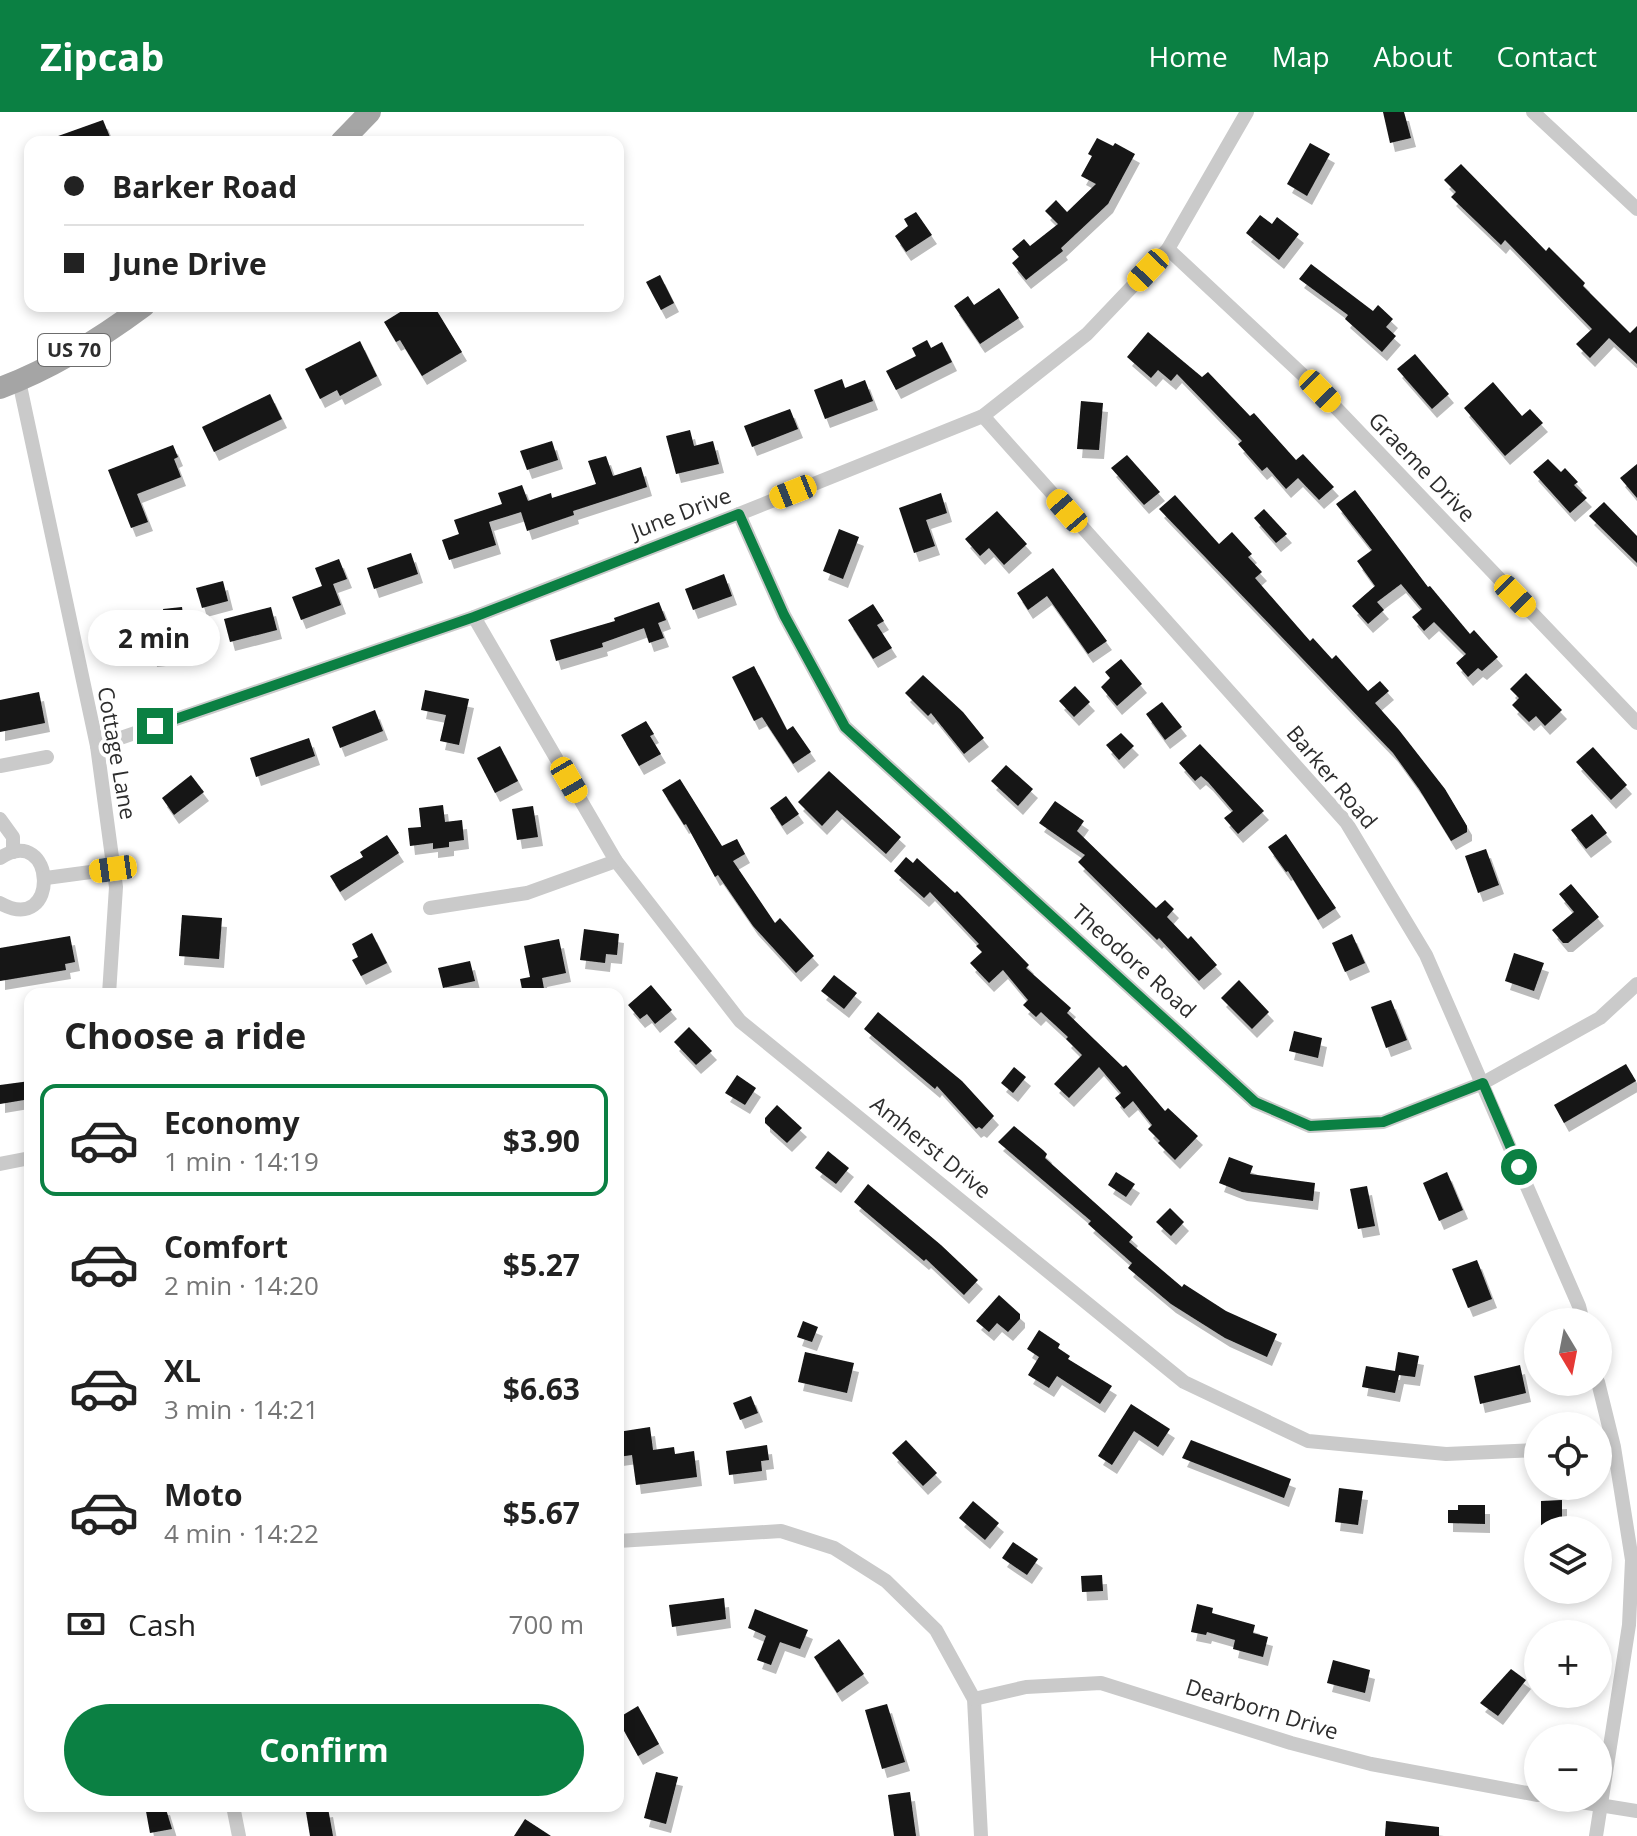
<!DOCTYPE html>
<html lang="en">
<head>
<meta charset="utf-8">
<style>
  :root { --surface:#fff; --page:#f2f2f2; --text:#222; --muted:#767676; --line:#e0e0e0; --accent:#0b8043 }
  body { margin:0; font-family:"Open Sans",sans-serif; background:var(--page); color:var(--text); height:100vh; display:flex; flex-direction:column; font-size:30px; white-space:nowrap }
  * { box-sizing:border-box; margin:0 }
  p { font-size:26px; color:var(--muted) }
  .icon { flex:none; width:44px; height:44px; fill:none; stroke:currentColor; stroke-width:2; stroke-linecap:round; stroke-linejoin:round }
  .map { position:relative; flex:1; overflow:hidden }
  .details { position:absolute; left:24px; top:876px; width:600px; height:824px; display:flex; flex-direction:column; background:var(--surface); border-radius:16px; box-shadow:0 4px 12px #0003 }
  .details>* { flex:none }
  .hud { position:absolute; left:24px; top:24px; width:600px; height:176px; border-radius:16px; box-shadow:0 4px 12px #0003; display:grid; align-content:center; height:176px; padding:0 40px; background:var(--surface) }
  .needle { width:52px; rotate:170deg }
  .buttons { position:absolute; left:1524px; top:1196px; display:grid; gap:16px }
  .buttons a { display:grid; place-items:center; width:88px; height:88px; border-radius:50%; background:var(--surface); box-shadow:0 4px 12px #0003; font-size:40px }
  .end { position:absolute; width:36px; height:36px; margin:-18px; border:10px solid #0b8043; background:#fff; box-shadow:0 0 0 4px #fff }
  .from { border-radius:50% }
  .bubble { position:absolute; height:56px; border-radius:28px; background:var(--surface); box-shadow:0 4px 12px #0003; font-size:26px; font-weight:700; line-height:56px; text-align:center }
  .car { position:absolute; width:24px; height:48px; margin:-24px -12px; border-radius:10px; box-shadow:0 0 6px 2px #0007; background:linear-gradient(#f5c518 24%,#345 0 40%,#f5c518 0 76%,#345 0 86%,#f5c518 0) }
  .hud b { display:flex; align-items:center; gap:28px; height:76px; font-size:30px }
  .hud b+b { border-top:2px solid var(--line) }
  .hud i { width:20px; height:20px; background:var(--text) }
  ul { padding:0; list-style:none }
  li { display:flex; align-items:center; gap:24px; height:112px; margin:0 16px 12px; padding:0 24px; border:4px solid transparent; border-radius:16px }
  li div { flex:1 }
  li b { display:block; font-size:30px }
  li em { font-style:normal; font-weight:700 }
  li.on { border-color:var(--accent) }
  li>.icon { width:72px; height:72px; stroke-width:1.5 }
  h2 { padding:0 40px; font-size:36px; line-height:96px }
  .pay { display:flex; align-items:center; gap:20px; height:88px; padding:0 40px; font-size:30px }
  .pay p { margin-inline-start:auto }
  .button { display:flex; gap:16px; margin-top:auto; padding:16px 40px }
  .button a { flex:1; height:92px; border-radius:48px; background:var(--accent); color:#fff; font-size:32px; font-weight:700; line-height:92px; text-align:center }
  header { display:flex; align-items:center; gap:48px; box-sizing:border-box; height:112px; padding:0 40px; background:var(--accent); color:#fff }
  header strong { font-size:38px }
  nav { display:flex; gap:44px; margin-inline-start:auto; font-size:28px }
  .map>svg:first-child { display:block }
  .building { fill:#141414; filter:url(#shadow) }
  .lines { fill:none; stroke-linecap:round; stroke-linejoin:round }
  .street { stroke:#cacaca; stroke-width:14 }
  .primary { stroke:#a5a5a5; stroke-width:22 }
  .route { stroke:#0b8043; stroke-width:10 }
  .labels { text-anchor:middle; stroke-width:8; stroke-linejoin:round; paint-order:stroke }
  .shield { fill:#fff; stroke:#6c6c6c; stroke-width:2 }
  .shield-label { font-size:20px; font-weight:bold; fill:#2d2d2d }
  .street-label { font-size:22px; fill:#2d2d2d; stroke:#fff }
</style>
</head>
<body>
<header>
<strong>Zipcab</strong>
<nav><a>Home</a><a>Map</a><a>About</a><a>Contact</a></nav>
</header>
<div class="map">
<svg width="1637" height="1724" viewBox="0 0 1637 1724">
  <defs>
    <filter id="shadow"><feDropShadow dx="5" dy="9" stdDeviation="0" flood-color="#0004"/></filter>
  </defs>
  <rect width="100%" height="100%" fill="#fff"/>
  <g class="building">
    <path d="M1383 0H1404L1411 26 1390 31Z"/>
    <path d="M103 8 112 30H47V28Z"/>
    <path d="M1097 26 1113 34 1115 31 1135 42 1108 92 1061 136 1063 139 1026 168 1012 151 1019 145 1012 137 1024 127 1030 134 1058 112 1045 99 1056 88 1067 100 1096 72 1081 64 1092 44 1088 42Z"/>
    <path d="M1310 31 1330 42 1307 84 1287 72Z"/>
    <path d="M1461 52 1546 139 1549 135 1585 171 1583 174 1630 221 1637 214V252L1609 226 1590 246 1576 232 1592 217 1505 128 1501 133 1451 85 1456 80 1444 68Z"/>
    <path d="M916 100 932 123 906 140 895 124 908 114 904 107Z"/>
    <path d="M1260 103 1272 112 1277 105 1299 122 1279 148 1246 121Z"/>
    <path d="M1311 152 1373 199 1378 193 1393 207 1386 215 1396 224 1382 240 1345 207 1348 203 1299 167Z"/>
    <path d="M660 163 674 191 661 198 646 170Z"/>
    <path d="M999 176 1019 206 980 232 954 194 968 184 974 193Z"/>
    <path d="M410 194H434L462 240 422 264 400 228 396 230 384 210Z"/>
    <path d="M1148 220 1202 265 1208 260 1250 304 1254 301 1296 348 1303 342 1334 375 1319 388 1298 366 1286 377 1267 355 1262 359 1238 332 1242 329 1177 262 1171 269 1158 258 1151 266 1127 245Z"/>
    <path d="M927 228 931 236 942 230 952 250 896 278 886 259 916 244 912 236Z"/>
    <path d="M360 229 377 264 340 284 337 278 320 287 305 257Z"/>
    <path d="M1415 242 1449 282 1432 297 1397 257Z"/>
    <path d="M842 267 845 276 865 268 873 289 825 307 814 278Z"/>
    <path d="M1493 270 1522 304 1530 297 1543 311 1505 344 1464 296Z"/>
    <path d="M270 282 282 307 214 340 202 315Z"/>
    <path d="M1081 289 1103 291 1099 338 1077 337Z"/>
    <path d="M790 297 798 317 752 335 744 314Z"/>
    <path d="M690 318 694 334 713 329 719 352 676 362 666 324Z"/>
    <path d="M552 329 558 348 527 358 520 339Z"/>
    <path d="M173 333 178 345 174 347 181 365 137 382 148 410 131 416 108 358Z"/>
    <path d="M1127 343 1160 380 1144 393 1111 356Z"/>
    <path d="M606 344 613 364 641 355 647 375 573 399 574 403 527 419 521 400 489 410 496 433 449 448 442 428 459 422 454 408 502 392 498 381 522 373 528 389 551 381 552 386 596 372 588 349Z"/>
    <path d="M1548 347 1561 360 1565 356 1578 370 1574 373 1587 386 1570 401 1533 360Z"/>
    <path d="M1637 352V386L1620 366Z"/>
    <path d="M1355 378 1428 475 1430 474 1470 522 1474 518 1498 545 1482 559 1478 556 1468 565 1456 551 1466 542 1434 510 1424 519 1412 505 1422 497 1401 472 1377 490 1384 498 1368 512 1352 494 1375 474 1357 449 1372 438 1336 392Z"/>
    <path d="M941 381 947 401 926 408 935 434 914 441 899 396Z"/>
    <path d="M1175 383 1219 432 1232 420 1252 442 1248 445 1262 460 1255 466 1310 529 1313 526 1332 547 1336 543 1368 579 1380 569 1389 579 1375 591 1399 618 1445 677 1467 714V720L1451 729 1419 677 1393 641 1159 397Z"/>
    <path d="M1604 390 1637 424V451L1589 404Z"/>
    <path d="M1264 397 1287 422 1276 431 1254 406Z"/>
    <path d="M997 399 1027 432 1004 453 989 436 980 444 965 427Z"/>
    <path d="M839 417 859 425 843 467 823 459Z"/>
    <path d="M411 441 418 462 374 477 367 456Z"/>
    <path d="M339 447 347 467 333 472 341 493 301 508 292 485 322 474 315 456Z"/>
    <path d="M1053 456 1107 529 1088 542 1047 484 1028 498 1017 481Z"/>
    <path d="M724 462 732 484 693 498 685 477Z"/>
    <path d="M223 469 228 489 202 496 196 476Z"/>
    <path d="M659 490 666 508 658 511 664 526 649 531 644 516 602 531 603 535 556 549 550 528 615 509 614 506Z"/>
    <path d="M873 492 884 509 877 513 892 536 873 547 848 508Z"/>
    <path d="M182 495 188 542 152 546 150 524 166 522 163 497Z"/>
    <path d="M271 495 277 518 230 530 224 507Z"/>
    <path d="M1121 547 1142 572 1117 594 1101 575 1110 566 1105 560Z"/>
    <path d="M754 554 787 618 793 614 811 640 793 652 762 605 754 609 732 565Z"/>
    <path d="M1526 561 1562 598 1545 614 1536 604 1529 610 1512 593 1519 586 1510 577Z"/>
    <path d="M923 563 963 600 984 626 964 642 931 601 928 604 905 581Z"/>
    <path d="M1075 574 1090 590 1074 605 1059 589Z"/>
    <path d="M425 578 469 587 459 633 440 629 446 603 421 598Z"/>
    <path d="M39 580 45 611 0 620V588Z"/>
    <path d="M1162 590 1182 615 1165 628 1146 602Z"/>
    <path d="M375 598 383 619 340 636 332 615Z"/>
    <path d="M646 609 654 622 650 624 661 642 639 654 621 623Z"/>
    <path d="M1121 621 1134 634 1119 648 1106 633Z"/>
    <path d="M309 626 315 644 256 665 250 646Z"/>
    <path d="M1200 632 1264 699 1238 722 1224 706 1233 699 1208 670 1201 664 1195 669 1179 651Z"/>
    <path d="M500 634 518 669 495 681 477 646Z"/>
    <path d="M1593 635 1627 673 1611 688 1576 650Z"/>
    <path d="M1006 653 1033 677 1018 694 991 669Z"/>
    <path d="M829 659 901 725 886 742 837 698 822 714 798 690Z"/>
    <path d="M191 663 204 680 174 703 162 686Z"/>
    <path d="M680 667 722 734 737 727 745 742 733 749 775 811 780 806 814 844 796 861 753 814 718 763 715 765 686 712 684 713 662 678Z"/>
    <path d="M786 684 799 702 782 714 770 696Z"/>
    <path d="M1055 689 1084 709 1077 719 1156 796 1165 788 1174 797 1167 805 1188 827 1191 824 1217 853 1199 869 1159 826 1157 828 1078 750 1085 743 1039 711Z"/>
    <path d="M443 693 445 710 462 708 464 728 449 730V735L433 737V731L410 734 408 716 421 715 419 696Z"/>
    <path d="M533 694 538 725 517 728 512 697Z"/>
    <path d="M1592 702 1607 721 1586 737 1571 718Z"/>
    <path d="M1286 722 1336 796 1318 808 1288 759 1286 760 1268 735Z"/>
    <path d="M387 723 399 741 340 780 330 764 363 745 360 740Z"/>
    <path d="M1486 737 1499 773 1478 781 1465 744Z"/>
    <path d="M906 745 913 751 917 746 955 781 957 779 1029 853 1026 856 1071 896 1067 901 1123 955 1126 953 1165 999 1168 996 1198 1024 1175 1048 1158 1031 1160 1029 1148 1017 1152 1013 1133 989 1124 997 1115 986 1121 981 1099 955 1069 986 1054 972 1082 943 1066 927 1068 925 1041 900 1036 905 1023 893 1028 888 1003 858 989 871 970 851 982 840 976 834 979 832 930 780 924 786 894 759Z"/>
    <path d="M1571 772 1599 805 1568 831H1563L1552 818 1574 800 1559 782Z"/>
    <path d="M182 803 222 806 219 847 179 844Z"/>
    <path d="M584 817 619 822 617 843 606 842 605 851 580 848Z"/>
    <path d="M372 821 387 851 361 864 352 848 358 845 352 832Z"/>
    <path d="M1352 822 1365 851 1345 860 1332 831Z"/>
    <path d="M70 824 75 850 65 852 66 858 0 869V836Z"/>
    <path d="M559 827 566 861 542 866 545 882H523L520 867 530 865 524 834Z"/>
    <path d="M1514 841 1544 851 1534 879 1505 869Z"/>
    <path d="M470 849 475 869 443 876 438 856Z"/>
    <path d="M834 863 857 881 844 897 821 879Z"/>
    <path d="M1239 868 1269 900 1252 917 1221 886Z"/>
    <path d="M651 873 672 898 655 912 647 902 640 907 628 893Z"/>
    <path d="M1391 888 1407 928 1386 936 1371 895Z"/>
    <path d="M878 900 962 969 994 1004 982 1017 979 1015 976 1017 937 974 935 977 864 917Z"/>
    <path d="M689 915 712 939 696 953 674 930Z"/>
    <path d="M1294 919 1322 926 1318 946 1289 939Z"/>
    <path d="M1626 952 1636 969 1564 1011 1554 993Z"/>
    <path d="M1014 955 1026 965 1013 981 1001 971Z"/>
    <path d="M737 963 756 976 745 993 725 981Z"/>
    <path d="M30 969V987L0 992V973Z"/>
    <path d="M777 993 802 1016 787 1031 765 1011V1006Z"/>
    <path d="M1014 1014 1043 1038 1047 1042 1045 1046 1133 1125 1129 1130 1182 1175 1184 1172 1226 1199 1277 1222 1267 1245 1225 1226 1171 1192 1128 1156 1132 1151 1088 1112 1091 1109 998 1030Z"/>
    <path d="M828 1039 849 1056 836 1072 815 1056Z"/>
    <path d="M1229 1045 1253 1054 1250 1062 1315 1071 1313 1089 1242 1080 1219 1071Z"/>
    <path d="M1116 1060 1135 1072 1126 1085 1108 1073Z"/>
    <path d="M1447 1060 1463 1098 1439 1109 1423 1071Z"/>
    <path d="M868 1072 941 1133 978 1168 964 1183 926 1147 924 1149 854 1090Z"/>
    <path d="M1367 1074 1375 1114 1358 1117 1350 1077Z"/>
    <path d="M1170 1096 1184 1110 1171 1124 1156 1110Z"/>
    <path d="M1477 1148 1492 1187 1468 1196 1452 1157Z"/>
    <path d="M999 1183 1020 1202V1207L1008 1220 997 1211 989 1220 976 1209Z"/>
    <path d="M803 1209 818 1215 812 1230 797 1225Z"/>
    <path d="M1039 1218 1060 1232 1058 1236 1070 1244 1068 1247 1112 1274 1100 1292 1057 1264 1049 1276 1028 1263 1039 1245 1027 1237Z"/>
    <path d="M805 1240 854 1251 847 1281 798 1270Z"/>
    <path d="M1398 1240 1419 1244 1415 1265 1399 1263 1395 1281 1362 1275 1366 1254 1395 1259Z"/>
    <path d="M1520 1253 1526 1281 1480 1292 1474 1264Z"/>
    <path d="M751 1284 758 1301 740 1308 733 1291Z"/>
    <path d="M1131 1292 1170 1317 1158 1335 1134 1319 1112 1353 1098 1344Z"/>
    <path d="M650 1315 653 1338 674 1335 675 1342 694 1339 697 1365 636 1373 632 1343 618 1345V1320Z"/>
    <path d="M906 1328 937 1361 923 1374 892 1341Z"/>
    <path d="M1191 1328 1291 1367 1284 1386 1182 1346Z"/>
    <path d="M767 1333 769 1348 761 1349 762 1359 729 1363 726 1339Z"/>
    <path d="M1339 1376 1363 1379 1358 1413 1335 1410Z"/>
    <path d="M1562 1388V1418H1541V1389Z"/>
    <path d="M973 1389 999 1411 985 1428 959 1406Z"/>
    <path d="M1458 1393H1485V1412L1448 1411V1398H1458Z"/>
    <path d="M1013 1430 1038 1447 1027 1463 1002 1446Z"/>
    <path d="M1102 1463 1103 1479 1082 1480 1081 1464Z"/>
    <path d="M724 1486 726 1507 672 1515 669 1493Z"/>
    <path d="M1197 1492 1213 1496 1212 1501 1255 1513 1253 1521 1268 1525 1263 1545 1233 1537 1235 1528 1207 1520 1206 1523 1191 1520Z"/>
    <path d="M755 1497 808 1518 800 1537 780 1530 771 1553 757 1548 766 1524 748 1516Z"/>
    <path d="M839 1527 864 1562 837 1581 814 1545Z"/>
    <path d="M1333 1548 1370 1558 1365 1581 1327 1571Z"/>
    <path d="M1511 1557 1526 1568 1498 1604 1480 1591Z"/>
    <path d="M887 1592 905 1650 882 1657 865 1598Z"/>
    <path d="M638 1594 659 1632 638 1644 618 1608V1606Z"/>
    <path d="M656 1660 678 1665 666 1712 644 1706Z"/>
    <path d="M910 1680 916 1724H894L888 1683Z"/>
    <path d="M145 1694H165L172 1717 150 1721Z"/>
    <path d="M328 1696 333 1724H310L306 1700Z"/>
    <path d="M525 1707 551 1724H514Z"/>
    <path d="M1386 1709 1439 1715V1724H1385Z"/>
  </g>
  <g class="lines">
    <g class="street">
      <path d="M1533 0 1637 97"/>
      <path d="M1168 137 1320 279 1637 611"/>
      <path d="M19 269 97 634 116 775 109 882"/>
      <path d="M983 304 1346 710 1426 843 1579 1194 1583 1210"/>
      <path d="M739 402 784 503 845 615 1255 990 1310 1014 1383 1010 1483 971 1600 906 1637 872"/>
      <path d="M474 505 616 749 740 909 1184 1270 1308 1329 1446 1342 1538 1338"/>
      <path d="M97 634 474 505 739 402 983 304 1087 222 1168 137 1247 0"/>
      <path d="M0 654 47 645"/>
      <path d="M0 707 13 725V740"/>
      <path d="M0 746C56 710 61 825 0 791"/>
      <path d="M46 766 113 757"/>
      <path d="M430 796 527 781 616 749"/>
      <path d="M0 1052 30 1046"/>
      <path d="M618 1429 781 1419 834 1436 886 1469 936 1518 974 1587 981 1724"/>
      <path d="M974 1587 1026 1575 1101 1571 1291 1631 1371 1652 1538 1683"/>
      <path d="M1556 1686 1637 1699"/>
      <path d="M233 1694 239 1724"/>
      <path d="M1596 1724 1629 1513 1632 1448 1614 1335 1598 1270"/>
    </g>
    <g class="primary">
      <path d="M341 30 370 0"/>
      <path d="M0 276C51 257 101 226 144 194"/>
    </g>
  </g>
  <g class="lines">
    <path class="route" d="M155 614 474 505 739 402 784 503 845 615 1255 990 1310 1014 1383 1010 1483 971 1519 1055"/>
  </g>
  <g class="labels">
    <rect class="shield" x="38" y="222" width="72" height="32" rx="6"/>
    <g class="shield-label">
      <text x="74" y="245">US 70</text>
    </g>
    <g class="street-label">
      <text transform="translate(1422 355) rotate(46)" y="8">Graeme Drive</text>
      <text transform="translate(681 401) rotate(-21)" y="8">June Drive</text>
      <text transform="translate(117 641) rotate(80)" y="8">Cottage Lane</text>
      <text transform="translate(1332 665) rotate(50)" y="8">Barker Road</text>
      <text transform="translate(1134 849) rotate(42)" y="8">Theodore Road</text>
      <text transform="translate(931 1035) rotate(39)" y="8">Amherst Drive</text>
      <text transform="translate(1262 1597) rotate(17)" y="8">Dearborn Drive</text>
    </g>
  </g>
</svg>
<div class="buttons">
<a><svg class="needle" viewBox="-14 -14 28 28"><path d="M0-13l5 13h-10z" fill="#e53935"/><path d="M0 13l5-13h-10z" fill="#767676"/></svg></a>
<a><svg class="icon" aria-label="locate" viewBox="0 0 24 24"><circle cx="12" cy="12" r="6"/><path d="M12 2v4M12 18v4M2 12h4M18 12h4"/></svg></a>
<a><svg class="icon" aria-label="layers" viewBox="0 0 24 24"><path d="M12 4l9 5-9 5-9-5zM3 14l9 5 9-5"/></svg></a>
<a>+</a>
<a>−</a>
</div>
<i class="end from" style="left:1519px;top:1055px"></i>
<i class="end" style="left:155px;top:614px"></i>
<div class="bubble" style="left:88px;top:498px;width:132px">2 min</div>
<i class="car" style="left:1148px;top:158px;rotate:223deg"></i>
<i class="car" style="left:1320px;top:279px;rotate:136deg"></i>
<i class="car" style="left:793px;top:380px;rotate:248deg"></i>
<i class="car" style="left:1067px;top:399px;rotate:319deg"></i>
<i class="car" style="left:1515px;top:484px;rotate:136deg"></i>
<i class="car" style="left:569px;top:668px;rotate:150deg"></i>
<i class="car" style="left:113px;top:757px;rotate:262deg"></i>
<div class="hud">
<b><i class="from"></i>Barker Road</b>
<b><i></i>June Drive</b>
</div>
<section class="details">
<h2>Choose a ride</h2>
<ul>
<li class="on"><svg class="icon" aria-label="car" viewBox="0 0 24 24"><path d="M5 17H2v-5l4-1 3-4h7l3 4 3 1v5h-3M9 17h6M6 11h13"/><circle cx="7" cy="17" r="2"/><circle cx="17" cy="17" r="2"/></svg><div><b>Economy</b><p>1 min · 14:19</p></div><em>$3.90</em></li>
<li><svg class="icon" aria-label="car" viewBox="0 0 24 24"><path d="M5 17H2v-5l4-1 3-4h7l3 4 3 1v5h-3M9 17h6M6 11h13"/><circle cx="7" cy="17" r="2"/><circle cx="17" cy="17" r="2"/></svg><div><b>Comfort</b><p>2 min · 14:20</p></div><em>$5.27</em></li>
<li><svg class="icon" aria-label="car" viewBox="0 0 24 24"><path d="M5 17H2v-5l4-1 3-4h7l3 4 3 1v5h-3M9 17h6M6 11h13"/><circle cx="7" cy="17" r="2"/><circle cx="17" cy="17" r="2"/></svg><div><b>XL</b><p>3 min · 14:21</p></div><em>$6.63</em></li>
<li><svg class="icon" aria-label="car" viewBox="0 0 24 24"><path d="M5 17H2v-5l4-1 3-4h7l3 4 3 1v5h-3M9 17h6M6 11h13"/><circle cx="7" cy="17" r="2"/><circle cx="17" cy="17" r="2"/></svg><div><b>Moto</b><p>4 min · 14:22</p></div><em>$5.67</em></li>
</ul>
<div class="pay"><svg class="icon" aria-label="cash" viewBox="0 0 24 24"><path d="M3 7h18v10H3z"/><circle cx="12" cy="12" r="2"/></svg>Cash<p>700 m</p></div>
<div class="button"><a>Confirm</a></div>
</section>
</div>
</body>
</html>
